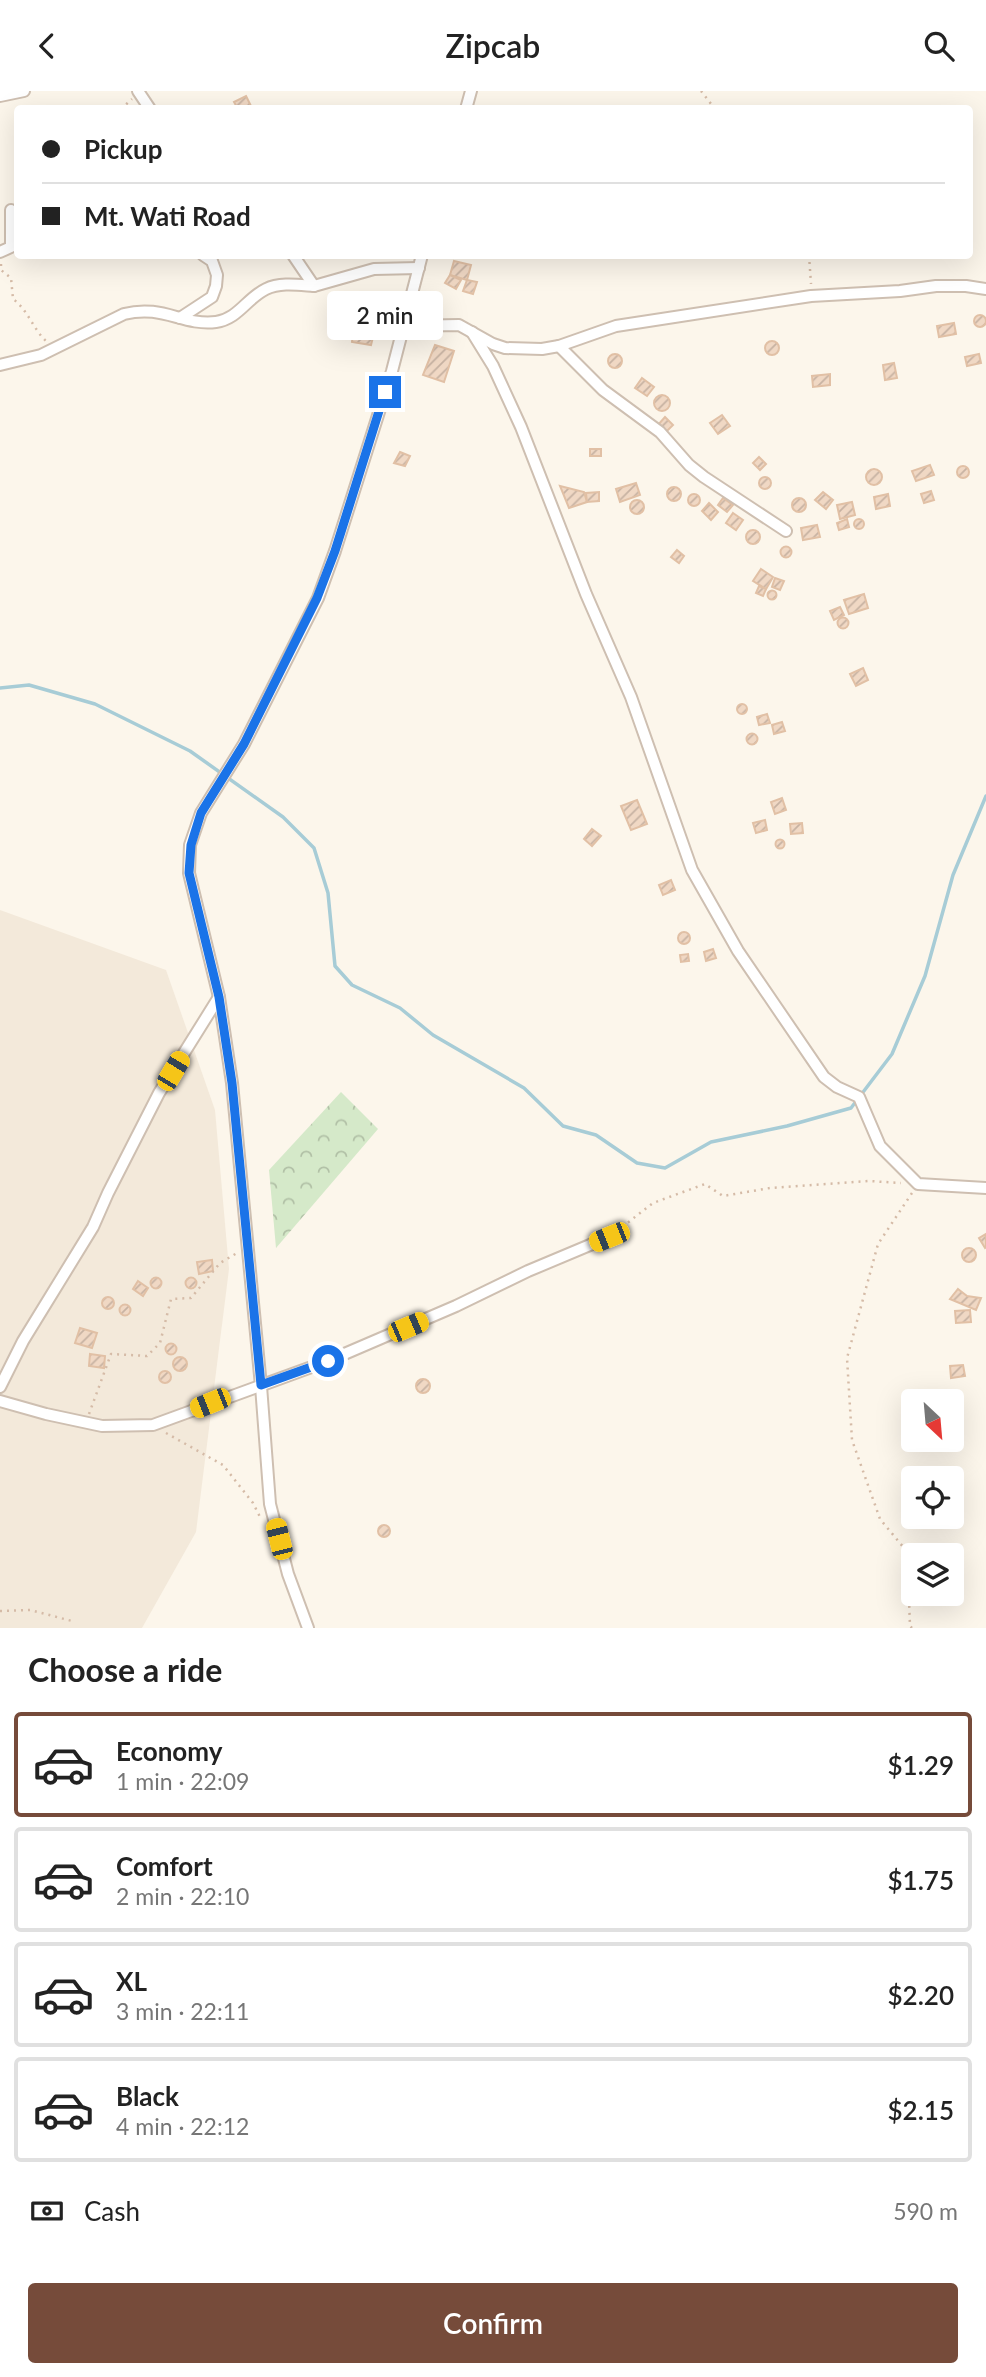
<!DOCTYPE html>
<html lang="en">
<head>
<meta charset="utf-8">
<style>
  :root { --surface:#fff; --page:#f2f2f2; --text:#222; --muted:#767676; --line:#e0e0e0; --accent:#764b3a }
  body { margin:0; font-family:Lato,sans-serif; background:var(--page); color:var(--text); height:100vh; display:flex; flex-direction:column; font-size:26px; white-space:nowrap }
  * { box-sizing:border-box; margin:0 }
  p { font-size:23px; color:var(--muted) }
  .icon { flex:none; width:38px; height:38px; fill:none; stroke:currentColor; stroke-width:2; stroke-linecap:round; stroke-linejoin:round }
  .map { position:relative; height:1537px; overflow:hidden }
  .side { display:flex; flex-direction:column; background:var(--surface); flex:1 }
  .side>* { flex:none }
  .hud { position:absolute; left:14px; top:14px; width:959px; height:154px; border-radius:7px; box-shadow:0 7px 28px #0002; display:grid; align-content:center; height:154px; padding:0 28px; background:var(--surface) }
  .needle { width:46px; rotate:154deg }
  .buttons { position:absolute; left:901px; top:1298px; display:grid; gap:14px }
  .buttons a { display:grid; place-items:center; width:63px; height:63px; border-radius:7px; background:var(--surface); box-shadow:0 7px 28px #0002; font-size:35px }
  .end { position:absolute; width:32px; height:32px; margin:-16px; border:9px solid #1a73e8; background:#fff; box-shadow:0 0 0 4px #fff }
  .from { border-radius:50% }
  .bubble { position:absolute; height:49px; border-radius:7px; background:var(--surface); box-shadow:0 7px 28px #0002; font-size:23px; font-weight:600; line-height:49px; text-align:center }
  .car { position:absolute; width:21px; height:42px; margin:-21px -10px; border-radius:9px; box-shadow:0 0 5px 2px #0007; background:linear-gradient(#f5c518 24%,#345 0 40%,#f5c518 0 76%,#345 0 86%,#f5c518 0) }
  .hud b { display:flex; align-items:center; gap:24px; height:66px; font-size:26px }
  .hud b+b { border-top:2px solid var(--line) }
  .hud i { width:18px; height:18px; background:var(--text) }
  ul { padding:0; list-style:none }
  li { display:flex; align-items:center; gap:21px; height:105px; margin:0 14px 10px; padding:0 14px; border:4px solid var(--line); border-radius:7px }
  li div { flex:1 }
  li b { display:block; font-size:26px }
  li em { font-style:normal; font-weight:600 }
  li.current { border-color:var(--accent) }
  li>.icon { width:63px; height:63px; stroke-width:1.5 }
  h2 { padding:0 28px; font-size:32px; line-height:84px }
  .pay { display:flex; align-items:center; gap:18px; height:77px; padding:0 28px; font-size:26px }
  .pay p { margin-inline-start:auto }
  .cta { display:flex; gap:14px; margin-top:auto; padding:14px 28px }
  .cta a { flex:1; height:80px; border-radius:7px; background:var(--accent); color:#fff; font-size:28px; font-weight:600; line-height:80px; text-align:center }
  header { display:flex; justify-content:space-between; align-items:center; height:91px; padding:0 28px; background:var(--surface); font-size:32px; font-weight:600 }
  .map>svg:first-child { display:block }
  .residential { fill:#f3e9da }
  .forest { fill:url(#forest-crowns) }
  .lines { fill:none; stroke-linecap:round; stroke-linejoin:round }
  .stream { stroke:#a7ccd6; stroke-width:3.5 }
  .building { fill:url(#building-hatch); stroke:#e1c0a5; stroke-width:2 }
  .street-casing { stroke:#cebfb1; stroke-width:14 }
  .path { stroke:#d5bba7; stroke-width:2.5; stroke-dasharray:2 5; stroke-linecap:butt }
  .street { stroke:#fff; stroke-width:10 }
  .route { stroke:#1a73e8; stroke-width:9 }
</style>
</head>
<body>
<header><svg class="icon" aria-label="back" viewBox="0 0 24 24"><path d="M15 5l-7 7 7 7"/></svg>Zipcab<svg class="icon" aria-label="search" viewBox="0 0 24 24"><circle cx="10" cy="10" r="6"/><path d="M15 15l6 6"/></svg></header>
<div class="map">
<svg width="986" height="1537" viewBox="0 0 986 1537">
  <defs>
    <pattern id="forest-crowns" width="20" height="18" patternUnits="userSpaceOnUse" patternTransform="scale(1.75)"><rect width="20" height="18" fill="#d5e9c9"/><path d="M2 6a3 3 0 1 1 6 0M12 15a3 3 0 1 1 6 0" fill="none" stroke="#b1c0a6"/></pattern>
    <pattern id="building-hatch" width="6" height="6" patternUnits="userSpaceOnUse" patternTransform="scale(1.75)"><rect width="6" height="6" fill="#f0d8c4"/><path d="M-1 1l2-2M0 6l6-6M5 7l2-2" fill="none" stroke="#c7b2a2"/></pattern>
  </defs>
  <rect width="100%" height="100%" fill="#fcf6eb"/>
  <path class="residential" d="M0 819 166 879 215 1019 229 1178 196 1441 142 1537H0Z"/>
  <path class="forest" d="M341 1001 378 1038 276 1157 269 1079Z"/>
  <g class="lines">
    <path class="stream" d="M0 597 29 594 95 613 190 660 283 726 314 757 328 802 335 875 352 894 400 917 433 944 524 997 563 1035 596 1044 637 1072 665 1077 711 1051 787 1035 851 1017 892 963 925 885 953 784 986 705"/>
  </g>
  <g class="building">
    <path d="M246 5 251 15 238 18 234 11Z"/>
    <path d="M454 170 471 174 467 189 450 184Z"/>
    <path d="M450 184 461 189 456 198 445 192Z"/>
    <path d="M467 189 477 191 473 203 463 200Z"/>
    <path d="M385 209H392L397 214 393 222 381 217Z"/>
    <circle cx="980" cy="230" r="6"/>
    <path d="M954 232 956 243 939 246 937 235Z"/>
    <path d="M353 242 373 246 371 254 352 251Z"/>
    <circle cx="772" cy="257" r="7"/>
    <path d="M435 254 454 260 444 291 423 284Z"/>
    <circle cx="615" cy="270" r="7"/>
    <path d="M979 263 981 272 967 275 965 266Z"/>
    <path d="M894 272 897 287 885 289 883 274Z"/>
    <path d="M830 283V294L813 296 812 285Z"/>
    <path d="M642 287 654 296 647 305 635 297Z"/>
    <circle cx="662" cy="312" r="8"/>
    <path d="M722 324 730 335 718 343 710 332Z"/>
    <path d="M665 326 673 334 666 341 658 334Z"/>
    <rect x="590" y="358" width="11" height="7"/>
    <path d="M400 361 410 365 405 375 394 372Z"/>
    <path d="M759 366 766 373 760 379 753 372Z"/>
    <path d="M930 374 934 384 916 390 912 380Z"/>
    <circle cx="963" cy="381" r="6"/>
    <circle cx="874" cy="386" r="8"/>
    <circle cx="765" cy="392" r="6"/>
    <path d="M636 392 640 404 620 411 616 398Z"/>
    <path d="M560 395 584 401 587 411 569 417Z"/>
    <circle cx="674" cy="403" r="7"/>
    <path d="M931 400 934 409 924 412 921 403Z"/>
    <path d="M599 401V410L587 411 586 402Z"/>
    <path d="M823 401 833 409 826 418 815 409Z"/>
    <path d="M888 403 890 415 876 418 874 406Z"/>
    <circle cx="694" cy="409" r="6"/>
    <circle cx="799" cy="414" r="7"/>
    <path d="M723 407 733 414 727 421 718 414Z"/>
    <circle cx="637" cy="416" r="7"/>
    <path d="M852 411 855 424 840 428 837 414Z"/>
    <path d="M709 412 718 421 711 429 702 420Z"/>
    <path d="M733 422 743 429 736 439 726 432Z"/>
    <circle cx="859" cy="433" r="5"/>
    <path d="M847 428 849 436 839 439 837 432Z"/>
    <path d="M817 434 820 446 803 449 801 437Z"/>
    <circle cx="753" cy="446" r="7"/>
    <circle cx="786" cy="461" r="5.5"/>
    <path d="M677 459 684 465 679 472 671 466Z"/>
    <path d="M761 478 773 486 766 498 753 490Z"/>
    <path d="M775 487 784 490 780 499 772 496Z"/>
    <path d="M759 495 766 498 763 505 756 502Z"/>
    <circle cx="772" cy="504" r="4.5"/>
    <path d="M864 503 868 517 849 523 844 509Z"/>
    <path d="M840 516 844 524 834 529 830 520Z"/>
    <circle cx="843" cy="532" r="5.5"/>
    <path d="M863 577 868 589 856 595 850 583Z"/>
    <circle cx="742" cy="618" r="5"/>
    <path d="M767 623 770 632 759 634 757 626Z"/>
    <path d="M782 631 785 640 774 643 772 634Z"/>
    <circle cx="752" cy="648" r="5.5"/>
    <path d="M782 707 786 719 775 723 771 711Z"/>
    <path d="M637 709 647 733 631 739 621 715Z"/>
    <path d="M765 729 767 739 756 742 753 732Z"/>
    <path d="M802 732 803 742 791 743 790 733Z"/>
    <path d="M592 738 601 745 592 755 584 748Z"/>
    <circle cx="780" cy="753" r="4.5"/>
    <path d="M671 789 675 799 663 804 659 794Z"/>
    <circle cx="684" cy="847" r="6"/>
    <path d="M713 858 716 867 706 870 704 861Z"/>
    <path d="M688 863 689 870 681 871 680 864Z"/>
    <path d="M986 1143V1156L985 1157 979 1147Z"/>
    <circle cx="969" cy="1164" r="7"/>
    <path d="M212 1169 213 1180 199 1183 197 1171Z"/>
    <circle cx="191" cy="1192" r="5.5"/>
    <circle cx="156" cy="1192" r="5.5"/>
    <path d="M138 1190 148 1197 143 1205 133 1198Z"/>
    <path d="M958 1198 967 1205 981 1207 976 1219 950 1208Z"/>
    <circle cx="108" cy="1212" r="6"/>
    <circle cx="125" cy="1219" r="5.5"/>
    <path d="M970 1219 971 1231 956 1232 955 1220Z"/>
    <path d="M80 1237 97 1242 92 1257 75 1252Z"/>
    <circle cx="171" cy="1258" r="5.5"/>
    <path d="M90 1263 105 1265 104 1277 89 1275Z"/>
    <circle cx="180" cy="1273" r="7"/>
    <path d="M963 1274 965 1285 951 1287 950 1275Z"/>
    <circle cx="165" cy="1286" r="6"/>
    <circle cx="423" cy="1295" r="7"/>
    <circle cx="384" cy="1440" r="6"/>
  </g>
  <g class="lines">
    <defs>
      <g id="street">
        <path d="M138 0 150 18"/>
        <path d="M0 5 24 0"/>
        <path d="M466 18 471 0"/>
        <path d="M0 161 11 156V119"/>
        <path d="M293 164 314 195 374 178 419 177"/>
        <path d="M180 227 212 206 216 195 217 184 212 170 203 164"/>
        <path d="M404 235 459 234 493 253 505 257 542 258 559 255 616 235 811 205 900 200 936 195H966L986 198"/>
        <path d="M472 241 493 275 521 336 586 503 631 606 692 779 738 860 824 986 837 996 859 1006 880 1055 918 1093 986 1097"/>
        <path d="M559 255 603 299 660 341 689 374 704 386 786 440"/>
        <path d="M0 274 41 264 124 223C163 213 182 235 216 231 238 228 247 207 266 198 280 191 299 194 314 195"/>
        <path d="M0 1296 23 1250 93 1136 108 1102 159 1002 219 906"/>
        <path d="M0 1310 46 1323 102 1335 153 1334 328 1270 456 1215 528 1180 609 1146"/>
        <path d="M308 1537 288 1483 270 1413 261 1295 232 992 219 906 189 782 190 754 201 722 244 653 318 507 335 460 392 280 422 164"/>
      </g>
    </defs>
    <use href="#street" class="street-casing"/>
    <g class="path">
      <path d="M701 0 715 18"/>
      <path d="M121 18 132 8"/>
      <path d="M809 164 811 193"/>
      <path d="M1 173V179L11 187 13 208C28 219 33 238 46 250"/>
      <path d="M912 1102 878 1153 847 1267 852 1349 880 1428 914 1469"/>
      <path d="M617 1140 653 1112 705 1093 723 1105 770 1097 869 1090 901 1092"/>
      <path d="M89 1323 111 1263 147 1265 160 1252 171 1208 191 1207 220 1172 237 1162"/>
      <path d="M166 1342 223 1374 253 1412 260 1426"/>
      <path d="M0 1520 30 1519 72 1530"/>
      <path d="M912 1537 910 1535 909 1508 914 1499"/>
    </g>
    <use href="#street" class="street"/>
  </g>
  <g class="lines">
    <path class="route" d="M328 1270 261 1294 232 992 219 906 189 782 191 754 201 722 244 653 317 507 335 460 385 301"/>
  </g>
</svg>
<div class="buttons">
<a><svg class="needle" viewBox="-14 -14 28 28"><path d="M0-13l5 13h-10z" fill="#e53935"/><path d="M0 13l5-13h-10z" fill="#767676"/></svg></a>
<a><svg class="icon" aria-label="locate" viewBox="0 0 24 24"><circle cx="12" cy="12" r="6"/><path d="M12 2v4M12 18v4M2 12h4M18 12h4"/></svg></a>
<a><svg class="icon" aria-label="layers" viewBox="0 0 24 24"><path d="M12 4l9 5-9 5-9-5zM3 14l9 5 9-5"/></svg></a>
</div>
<i class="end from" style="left:328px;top:1270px"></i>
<i class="end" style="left:385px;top:301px"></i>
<div class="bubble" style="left:327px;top:200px;width:116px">2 min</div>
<i class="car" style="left:173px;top:980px;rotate:31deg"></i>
<i class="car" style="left:609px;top:1146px;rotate:248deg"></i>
<i class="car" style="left:408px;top:1236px;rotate:67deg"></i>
<i class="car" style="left:210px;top:1312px;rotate:248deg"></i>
<i class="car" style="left:279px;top:1448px;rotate:346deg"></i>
<div class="hud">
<b><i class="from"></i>Pickup</b>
<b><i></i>Mt. Wati Road</b>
</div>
</div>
<section class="side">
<h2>Choose a ride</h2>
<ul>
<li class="current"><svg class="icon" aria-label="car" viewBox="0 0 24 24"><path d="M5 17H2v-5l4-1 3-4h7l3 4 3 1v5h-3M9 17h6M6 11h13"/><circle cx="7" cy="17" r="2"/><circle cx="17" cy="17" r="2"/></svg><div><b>Economy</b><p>1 min · 22:09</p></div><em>$1.29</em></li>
<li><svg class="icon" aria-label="car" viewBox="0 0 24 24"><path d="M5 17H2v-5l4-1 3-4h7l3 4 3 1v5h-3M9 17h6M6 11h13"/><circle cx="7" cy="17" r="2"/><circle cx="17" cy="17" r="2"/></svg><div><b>Comfort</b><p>2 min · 22:10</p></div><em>$1.75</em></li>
<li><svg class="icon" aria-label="car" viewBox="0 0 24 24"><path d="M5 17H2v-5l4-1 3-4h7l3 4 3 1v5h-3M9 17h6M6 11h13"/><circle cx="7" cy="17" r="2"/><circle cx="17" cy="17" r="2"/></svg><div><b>XL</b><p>3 min · 22:11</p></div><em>$2.20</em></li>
<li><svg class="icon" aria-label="car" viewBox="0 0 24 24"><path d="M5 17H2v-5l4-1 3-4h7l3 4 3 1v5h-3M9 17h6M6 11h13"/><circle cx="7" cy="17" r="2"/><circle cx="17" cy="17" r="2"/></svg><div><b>Black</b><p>4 min · 22:12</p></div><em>$2.15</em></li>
</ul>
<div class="pay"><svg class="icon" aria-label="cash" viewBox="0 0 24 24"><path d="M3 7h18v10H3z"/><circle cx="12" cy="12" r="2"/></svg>Cash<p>590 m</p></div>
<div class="cta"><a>Confirm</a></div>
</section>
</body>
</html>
